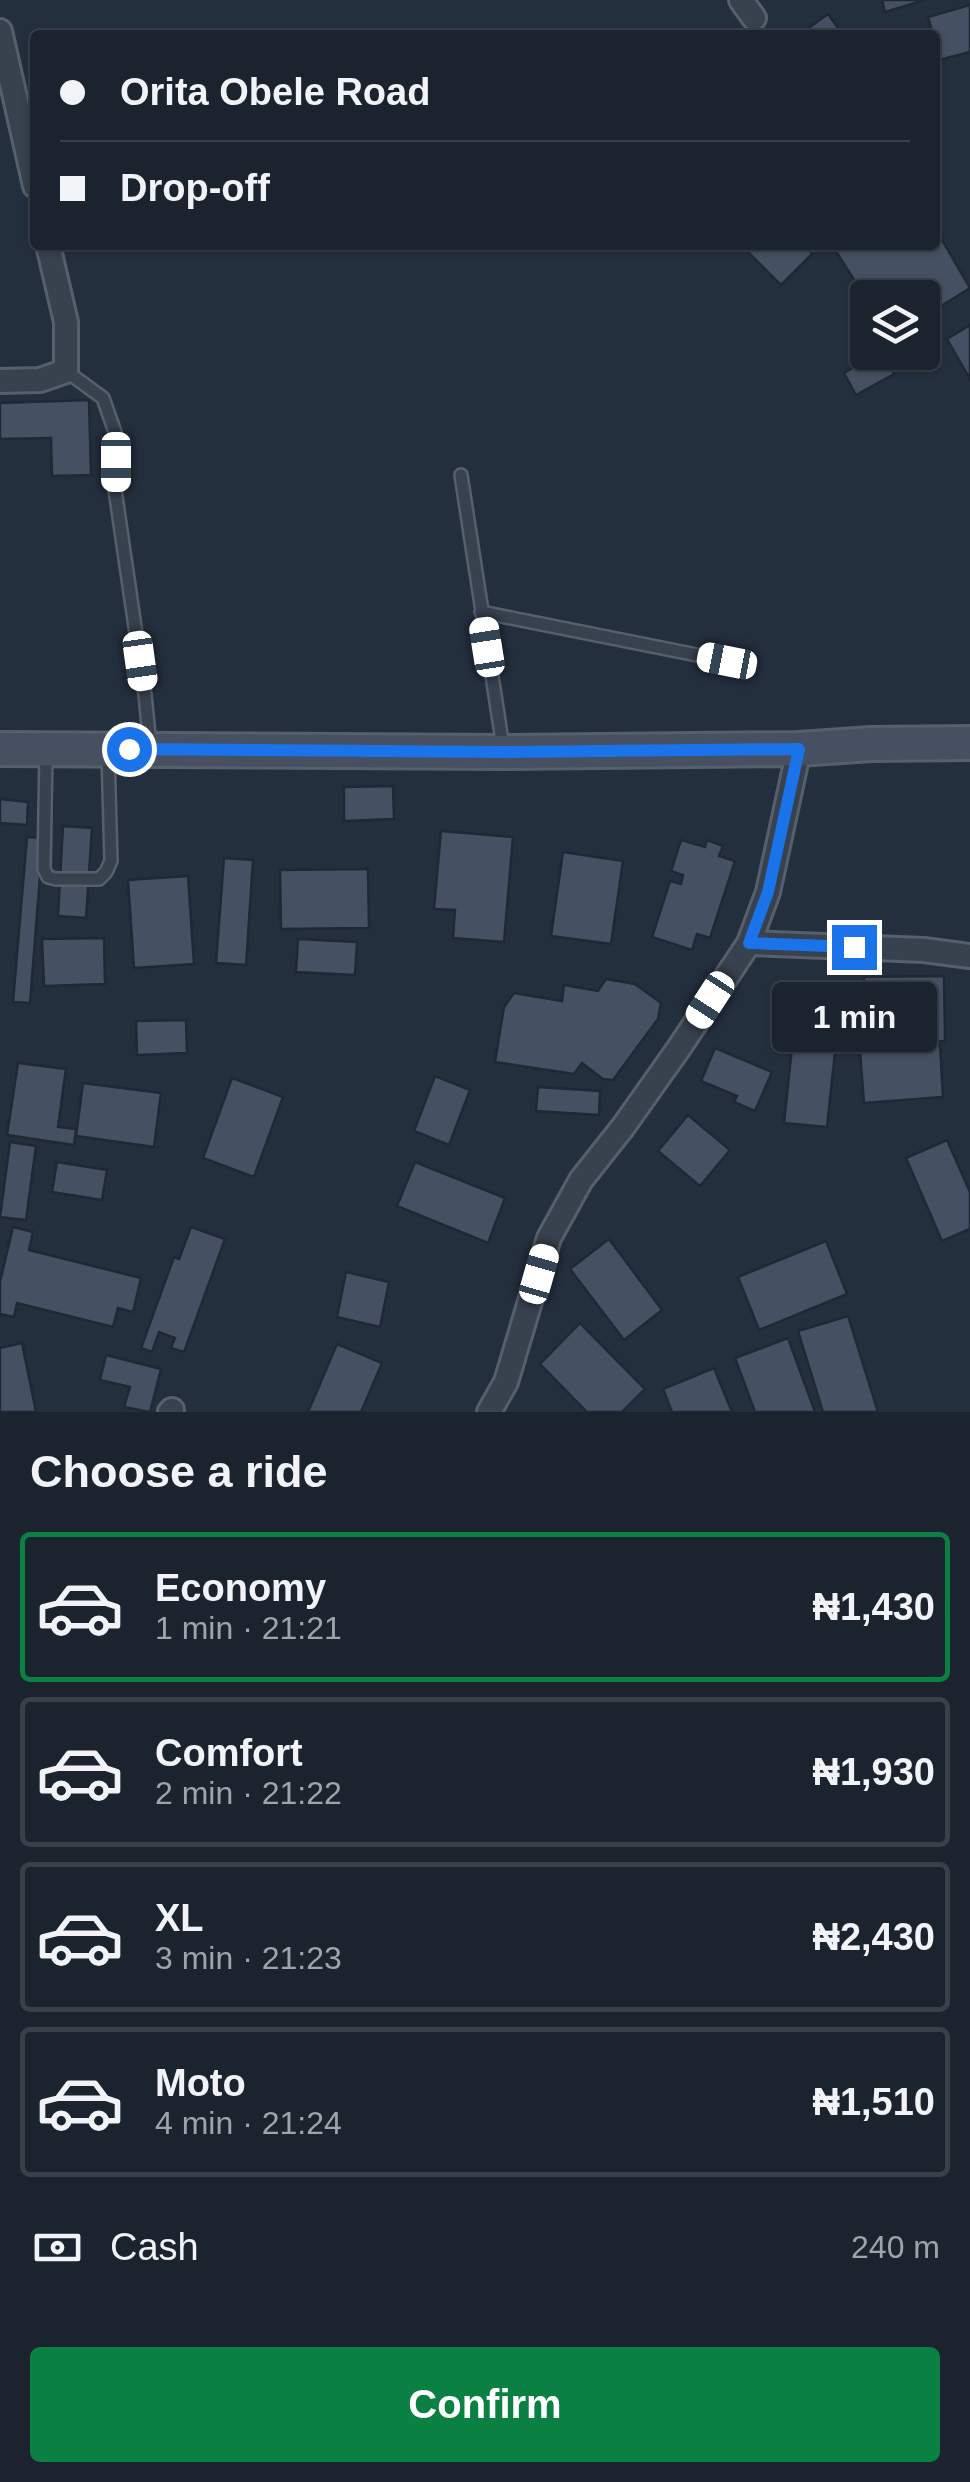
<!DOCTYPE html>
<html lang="en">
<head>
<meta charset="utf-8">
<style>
  :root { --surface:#1b232e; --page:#282f3a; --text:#f1f3f6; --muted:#a0a4aa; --line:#39404a; --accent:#0b8043 }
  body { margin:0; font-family:Arial,sans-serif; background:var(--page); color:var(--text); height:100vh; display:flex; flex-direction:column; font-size:38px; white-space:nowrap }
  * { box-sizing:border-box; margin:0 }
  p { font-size:32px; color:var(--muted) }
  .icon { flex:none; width:55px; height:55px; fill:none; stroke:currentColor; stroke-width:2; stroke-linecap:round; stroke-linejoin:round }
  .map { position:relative; height:1412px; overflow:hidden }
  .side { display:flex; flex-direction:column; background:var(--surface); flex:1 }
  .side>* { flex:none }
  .top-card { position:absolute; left:30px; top:30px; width:910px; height:220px; border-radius:10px; box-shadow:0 2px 8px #0004,0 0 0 2px var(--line); display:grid; align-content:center; height:220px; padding:0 30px; background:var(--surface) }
  .controls { position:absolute; left:850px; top:280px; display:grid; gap:20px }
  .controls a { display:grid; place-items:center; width:90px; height:90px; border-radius:10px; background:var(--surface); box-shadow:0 2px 8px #0004,0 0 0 2px var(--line); font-size:50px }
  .end { position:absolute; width:45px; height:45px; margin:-22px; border:12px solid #1a73e8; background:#fff; box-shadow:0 0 0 5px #fff }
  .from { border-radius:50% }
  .bubble { position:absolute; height:70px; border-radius:10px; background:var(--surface); box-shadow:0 2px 8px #0004,0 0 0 2px var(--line); font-size:32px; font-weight:700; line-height:70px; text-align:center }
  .car { position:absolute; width:30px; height:60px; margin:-30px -15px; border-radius:12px; box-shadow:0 0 8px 2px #0007; background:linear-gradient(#fff 24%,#345 0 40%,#fff 0 76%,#345 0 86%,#fff 0) }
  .top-card b { display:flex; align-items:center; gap:35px; height:95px; font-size:38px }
  .top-card b+b { border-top:2px solid var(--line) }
  .top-card i { width:25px; height:25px; background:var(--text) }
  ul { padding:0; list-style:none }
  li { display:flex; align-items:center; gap:30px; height:150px; margin:0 20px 15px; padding:0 10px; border:5px solid var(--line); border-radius:10px }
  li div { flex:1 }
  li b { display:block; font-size:38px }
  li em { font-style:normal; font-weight:700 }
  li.selected { border-color:var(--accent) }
  li>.icon { width:90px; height:90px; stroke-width:1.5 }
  h2 { padding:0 30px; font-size:45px; line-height:120px }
  .pay { display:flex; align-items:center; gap:25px; height:110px; padding:0 30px; font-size:38px }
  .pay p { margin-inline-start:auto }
  .button { display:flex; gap:20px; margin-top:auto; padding:20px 30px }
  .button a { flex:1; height:115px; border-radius:10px; background:var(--accent); color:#fff; font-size:40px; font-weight:700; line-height:115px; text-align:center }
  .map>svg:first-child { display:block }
  .building { fill:#455162; stroke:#1f2835; stroke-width:2.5 }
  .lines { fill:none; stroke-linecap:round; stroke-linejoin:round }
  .lane-casing { stroke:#565f6c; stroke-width:16 }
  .street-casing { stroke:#565f6c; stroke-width:28 }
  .secondary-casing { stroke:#565f6c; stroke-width:38 }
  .lane { stroke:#38414e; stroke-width:11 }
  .street { stroke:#38414e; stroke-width:22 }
  .secondary { stroke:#465061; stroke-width:32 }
  .route { stroke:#1a73e8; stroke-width:12 }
</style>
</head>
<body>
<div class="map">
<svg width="970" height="1412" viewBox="0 0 970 1412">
  <rect width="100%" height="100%" fill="#242f3e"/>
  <g class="building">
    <path d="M882 0H925L885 12Z"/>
    <path d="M970 5V52L939 60 935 35H933L928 17Z"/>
    <path d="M828 14 843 35H799Z"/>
    <path d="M935 228 970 288 922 318V298H868V302L832 245H935Z"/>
    <path d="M741 245H806L812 254 781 285Z"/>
    <path d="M970 325V379L947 339Z"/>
    <path d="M881 352H890L894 374 856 395 844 373Z"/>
    <path d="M89 400 91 475 52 476 51 438 0 439V403Z"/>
    <path d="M393 786 394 819 344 821V787Z"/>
    <path d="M0 799 28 802 27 825 0 823Z"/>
    <path d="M63 826 92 828 86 918 58 916Z"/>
    <path d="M441 831 513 837 504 942 453 938 455 910 434 909Z"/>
    <path d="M27 837 43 838 30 1003 13 1002Z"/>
    <path d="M681 840 705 847 707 840 723 846 719 856 735 861 710 938 697 934 692 950 652 937 670 881 681 884 683 875 671 871Z"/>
    <path d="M563 852 623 861 611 944 551 936Z"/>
    <path d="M224 858 253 860 246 965 216 963Z"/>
    <path d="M368 869 369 928 281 929 280 870Z"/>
    <path d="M188 876 194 964 134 968 128 880Z"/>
    <path d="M104 938 105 984 44 986 42 939Z"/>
    <path d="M298 939 357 942 355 975 296 972Z"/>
    <path d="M944 976 945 1041 864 1042V977Z"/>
    <path d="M606 979 635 984 661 1003 658 1019 613 1080 603 1079 582 1063 574 1074 495 1062 504 1007 514 993 562 1001 564 985 598 991Z"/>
    <path d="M186 1020 187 1053 137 1055 136 1021Z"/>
    <path d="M793 1038 836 1043 827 1127 784 1123Z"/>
    <path d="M940 1045 943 1097 864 1103 860 1051Z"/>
    <path d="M715 1048 772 1072 755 1111 734 1102 737 1096 701 1081Z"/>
    <path d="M18 1063 66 1069 58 1127 76 1129 74 1145 7 1135Z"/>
    <path d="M435 1076 470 1090 449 1145 414 1131Z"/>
    <path d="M232 1078 283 1097 254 1177 203 1158Z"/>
    <path d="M83 1083 161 1093 154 1147 76 1136Z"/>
    <path d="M538 1087 600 1091 599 1115 536 1111Z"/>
    <path d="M688 1115 730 1150 700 1186 658 1151Z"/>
    <path d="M947 1140 970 1192V1229L942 1241 906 1158Z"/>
    <path d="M10 1142 36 1146 26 1220 0 1217Z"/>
    <path d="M57 1162 107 1170 102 1200 52 1192Z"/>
    <path d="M415 1162 505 1198 488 1243 397 1206Z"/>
    <path d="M13 1227 33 1232 29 1250 141 1278 133 1312 118 1308 113 1327 17 1303 14 1317 0 1314V1282Z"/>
    <path d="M191 1227 225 1239 184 1352 171 1348 175 1338 159 1332 152 1352 141 1348 174 1257 179 1259Z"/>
    <path d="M609 1239 662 1310 624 1340 570 1269Z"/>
    <path d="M826 1241 847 1294 759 1330 738 1277Z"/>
    <path d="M346 1272 389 1282 380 1327 337 1317Z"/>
    <path d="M848 1316 878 1412H823L798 1331Z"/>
    <path d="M580 1323 645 1389 622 1412H587L540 1364Z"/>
    <path d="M788 1338 815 1412H755L735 1358Z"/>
    <path d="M22 1343 36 1412H0V1348Z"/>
    <path d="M337 1344 382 1363 361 1412H308Z"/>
    <path d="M106 1355 161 1369 150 1412 124 1407 130 1387 100 1380Z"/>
    <path d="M714 1368 732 1412H672L663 1389Z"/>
  </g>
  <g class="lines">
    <defs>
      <g id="lane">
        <path d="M66 371 103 398 116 435 115 490 145 695 150 745"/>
        <path d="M461 475 503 747"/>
        <path d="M481 612 727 661"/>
        <path d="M46 752 44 869 48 877 56 879H99L106 872 111 861 108 753"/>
      </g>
      <g id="street">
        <path d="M741 0 754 18"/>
        <path d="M0 31 35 186"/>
        <path d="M0 381 40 380 66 371V322L48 245"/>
        <path d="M749 943 924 950 970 956"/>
        <path d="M170 1412 172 1410"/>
        <path d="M489 1412 506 1382 549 1238 581 1180 623 1127 679 1048 749 943 768 892 799 749"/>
      </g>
      <path id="secondary" d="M0 749 504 752 799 749 871 744 970 743"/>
    </defs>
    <use href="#lane" class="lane-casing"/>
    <use href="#street" class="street-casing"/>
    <use href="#secondary" class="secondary-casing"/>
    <use href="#lane" class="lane"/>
    <use href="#street" class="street"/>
    <use href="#secondary" class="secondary"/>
  </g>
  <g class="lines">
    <path class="route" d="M129 749 504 752 799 749 768 892 749 943 854 947"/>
  </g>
</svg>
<div class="controls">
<a><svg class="icon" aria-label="layers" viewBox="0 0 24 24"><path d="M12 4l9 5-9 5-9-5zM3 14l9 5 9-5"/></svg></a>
</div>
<i class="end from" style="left:129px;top:749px"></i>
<i class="end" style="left:854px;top:947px"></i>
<div class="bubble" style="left:772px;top:982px;width:165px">1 min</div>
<i class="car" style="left:116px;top:462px;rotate:180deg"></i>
<i class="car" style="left:487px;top:647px;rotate:351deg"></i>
<i class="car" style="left:140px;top:661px;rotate:172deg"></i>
<i class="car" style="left:727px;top:661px;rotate:281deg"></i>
<i class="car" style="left:710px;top:1000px;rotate:213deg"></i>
<i class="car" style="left:539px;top:1274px;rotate:16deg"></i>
<div class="top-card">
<b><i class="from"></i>Orita Obele Road</b>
<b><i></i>Drop-off</b>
</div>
</div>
<section class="side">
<h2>Choose a ride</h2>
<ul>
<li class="selected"><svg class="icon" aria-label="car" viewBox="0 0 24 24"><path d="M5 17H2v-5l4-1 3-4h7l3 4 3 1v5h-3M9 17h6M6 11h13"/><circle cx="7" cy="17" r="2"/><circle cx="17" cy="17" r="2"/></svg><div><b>Economy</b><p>1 min · 21:21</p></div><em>₦1,430</em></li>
<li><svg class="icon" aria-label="car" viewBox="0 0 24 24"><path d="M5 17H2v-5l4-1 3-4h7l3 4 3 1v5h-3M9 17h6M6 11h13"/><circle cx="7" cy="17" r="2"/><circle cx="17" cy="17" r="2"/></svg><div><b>Comfort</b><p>2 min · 21:22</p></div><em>₦1,930</em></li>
<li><svg class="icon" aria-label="car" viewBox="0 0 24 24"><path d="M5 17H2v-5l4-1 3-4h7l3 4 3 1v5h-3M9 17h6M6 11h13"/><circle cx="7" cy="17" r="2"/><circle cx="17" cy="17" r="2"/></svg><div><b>XL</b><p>3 min · 21:23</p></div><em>₦2,430</em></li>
<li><svg class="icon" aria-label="car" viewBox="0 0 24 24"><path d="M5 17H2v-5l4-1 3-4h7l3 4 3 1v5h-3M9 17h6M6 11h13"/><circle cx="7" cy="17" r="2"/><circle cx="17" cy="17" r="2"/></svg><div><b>Moto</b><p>4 min · 21:24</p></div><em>₦1,510</em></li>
</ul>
<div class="pay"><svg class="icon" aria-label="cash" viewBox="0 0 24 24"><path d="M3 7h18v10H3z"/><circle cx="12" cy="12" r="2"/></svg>Cash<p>240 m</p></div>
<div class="button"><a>Confirm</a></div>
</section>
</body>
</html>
